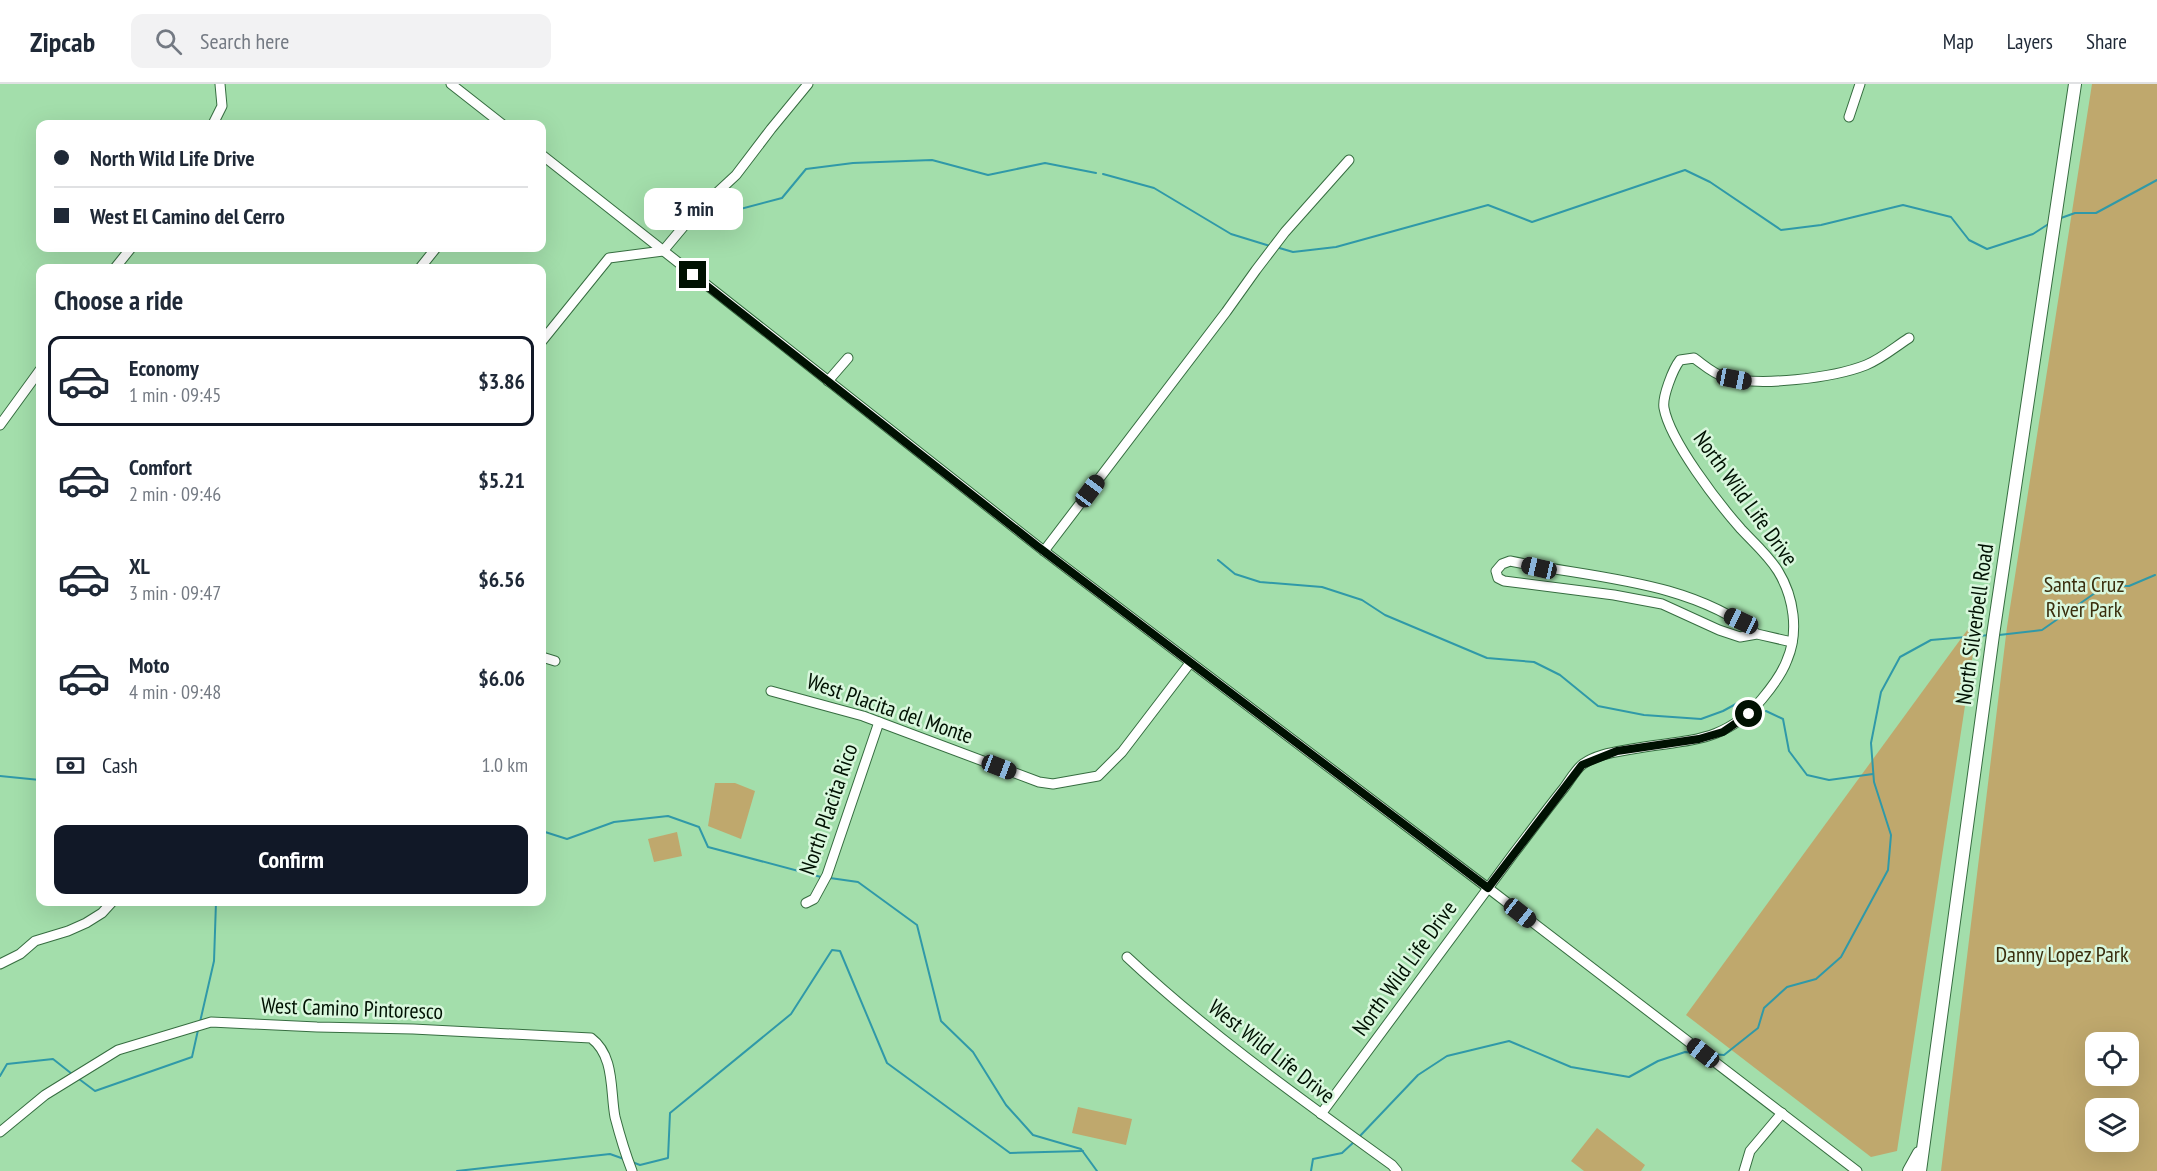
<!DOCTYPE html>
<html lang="en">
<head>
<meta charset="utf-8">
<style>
  :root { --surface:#fff; --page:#f2f2f3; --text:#1f2937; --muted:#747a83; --line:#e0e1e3; --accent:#111827 }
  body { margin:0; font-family:"PT Sans Narrow",sans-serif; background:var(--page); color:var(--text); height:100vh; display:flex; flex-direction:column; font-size:22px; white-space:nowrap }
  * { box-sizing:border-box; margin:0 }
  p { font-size:20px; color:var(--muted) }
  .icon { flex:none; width:33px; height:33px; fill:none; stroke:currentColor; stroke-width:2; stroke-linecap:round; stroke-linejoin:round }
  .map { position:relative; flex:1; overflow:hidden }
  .sheet { position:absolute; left:36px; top:180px; width:510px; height:642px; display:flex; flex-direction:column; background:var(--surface); border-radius:12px; box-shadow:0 6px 24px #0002 }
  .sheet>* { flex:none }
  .hud { position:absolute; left:36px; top:36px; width:510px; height:132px; border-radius:12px; box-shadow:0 6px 24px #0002; display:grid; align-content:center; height:132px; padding:0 18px; background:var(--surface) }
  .tools { position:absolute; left:2085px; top:948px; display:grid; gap:12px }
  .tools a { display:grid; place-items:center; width:54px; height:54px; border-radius:12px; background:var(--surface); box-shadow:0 6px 24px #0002; font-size:30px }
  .end { position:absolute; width:27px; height:27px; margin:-14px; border:8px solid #001102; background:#fff; box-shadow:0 0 0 3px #fff }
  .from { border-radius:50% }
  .bubble { position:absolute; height:42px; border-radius:12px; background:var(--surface); box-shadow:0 6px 24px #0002; font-size:20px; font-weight:800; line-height:42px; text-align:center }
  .car { position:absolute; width:18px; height:36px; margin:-18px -9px; border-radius:8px; box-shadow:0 0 4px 2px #0007; background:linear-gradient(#222 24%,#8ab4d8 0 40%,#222 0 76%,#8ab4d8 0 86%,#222 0) }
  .hud b { display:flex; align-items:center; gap:21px; height:57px; font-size:22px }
  .hud b+b { border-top:2px solid var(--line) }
  .hud i { width:15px; height:15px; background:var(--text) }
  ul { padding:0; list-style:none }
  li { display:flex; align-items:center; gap:18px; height:90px; margin:0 12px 9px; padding:0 6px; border:3px solid transparent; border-radius:12px }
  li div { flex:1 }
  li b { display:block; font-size:22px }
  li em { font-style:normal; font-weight:800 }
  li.on { border-color:var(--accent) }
  li>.icon { width:54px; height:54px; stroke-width:1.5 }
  h2 { padding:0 18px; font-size:27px; line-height:72px }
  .pay { display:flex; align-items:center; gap:15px; height:66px; padding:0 18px; font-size:22px }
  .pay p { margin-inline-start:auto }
  .action { display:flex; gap:12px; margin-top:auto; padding:12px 18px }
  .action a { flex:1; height:69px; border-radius:12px; background:var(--accent); color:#fff; font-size:24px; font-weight:800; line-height:69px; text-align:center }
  header { display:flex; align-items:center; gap:36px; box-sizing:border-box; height:84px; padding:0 30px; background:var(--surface); border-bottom:2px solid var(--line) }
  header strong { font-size:28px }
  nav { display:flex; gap:33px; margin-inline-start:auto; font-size:21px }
  .search { width:420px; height:54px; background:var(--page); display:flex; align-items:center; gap:15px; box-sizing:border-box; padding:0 21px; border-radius:12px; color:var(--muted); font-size:22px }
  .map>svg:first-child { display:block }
  .green { fill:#bfa86d; fill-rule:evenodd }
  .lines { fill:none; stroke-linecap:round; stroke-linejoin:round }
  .stream { stroke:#3099a8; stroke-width:2 }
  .minor-casing { stroke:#366d40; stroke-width:11 }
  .major-casing { stroke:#366d40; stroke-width:14 }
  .minor { stroke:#fff; stroke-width:9 }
  .major { stroke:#fff; stroke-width:12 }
  .route { stroke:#001102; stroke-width:8 }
  .labels { text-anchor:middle; stroke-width:5; stroke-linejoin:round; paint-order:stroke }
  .street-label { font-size:22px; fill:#001102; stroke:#d9f7dd }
  .park-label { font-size:22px; fill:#3a2e0e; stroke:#d9f7dd }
</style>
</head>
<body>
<header>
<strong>Zipcab</strong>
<div class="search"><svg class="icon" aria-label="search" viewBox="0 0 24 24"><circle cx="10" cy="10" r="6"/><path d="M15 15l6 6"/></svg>Search here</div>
<nav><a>Map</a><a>Layers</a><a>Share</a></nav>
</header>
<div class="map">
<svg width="2157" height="1087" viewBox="0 0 2157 1087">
  <rect width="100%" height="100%" fill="#a3deab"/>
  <g class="green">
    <path d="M2092 0H2157V1087H1941L2007 543ZM2128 958V992H2096V958ZM2128 1024V1058H2096V1024Z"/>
    <path d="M1979 530 1897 1067 1871 1073 1686 931Z"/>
    <path d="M715 699H735L755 707 741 755 708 742Z"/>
    <path d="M677 748 682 772 654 778 648 755Z"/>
    <path d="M1078 1023 1132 1035 1126 1061 1072 1049Z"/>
    <path d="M1597 1044 1645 1081 1641 1087H1584L1571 1077Z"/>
  </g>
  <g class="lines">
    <g class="stream">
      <path d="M1103 90 1154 104 1231 150 1270 162"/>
      <path d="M710 133 782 114 806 85 853 79 932 76 988 91 1045 79 1096 89"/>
      <path d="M2061 134 2075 129H2096L2157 96"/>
      <path d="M1276 163 1293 168 1336 163 1488 121 1532 138 1685 86 1710 98 1781 146 1821 141 1903 121 1951 133 1969 156 1987 165 2033 150 2050 139"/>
      <path d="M1218 476 1235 490 1260 498 1322 503 1362 516 1385 531 1487 574 1534 578 1560 591 1598 622 1644 631 1701 635 1723 627 1745 615"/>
      <path d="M1999 551 2042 546 2105 502H2129L2155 491"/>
      <path d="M1766 627 1783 635 1789 667 1807 691 1829 696 1873 690"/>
      <path d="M0 692 40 696"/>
      <path d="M542 747 567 755 614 738 668 732 699 743 708 763 821 793"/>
      <path d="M830 794 858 798 917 841 941 937 973 968 1006 1021 1033 1051 1081 1065 1097 1087"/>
      <path d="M200 938 214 877 216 818"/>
      <path d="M1710 970 1724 971 1758 944 1764 924 1787 903 1816 895 1841 873 1888 786 1891 751 1874 698 1871 659 1881 608 1900 573 1931 556 1990 551"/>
      <path d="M0 992 7 980 53 975 72 990"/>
      <path d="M79 995 95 1007 192 973 198 946"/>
      <path d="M1359 1053 1418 991 1447 972 1509 957 1571 983 1629 993 1658 977 1685 968 1698 969"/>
      <path d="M632 1078 640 1081 668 1074 670 1029 791 930 832 866 840 867 887 979 1010 1069 1083 1067"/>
      <path d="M457 1087 610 1070 624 1075"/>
      <path d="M1311 1087 1313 1075 1342 1069 1355 1057"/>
    </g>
    <defs>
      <g id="minor">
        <path d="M451 0 502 40"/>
        <path d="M1849 33 1860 0"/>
        <path d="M213 40 222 22 220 0"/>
        <path d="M542 71 1044 467 1488 804 1857 1087"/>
        <path d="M115 184 131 164"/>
        <path d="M420 184 436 164"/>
        <path d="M542 257 609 174 663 167 694 130 736 91 771 45 808 0"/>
        <path d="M828 297 848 274"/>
        <path d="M0 341 40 286"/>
        <path d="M1044 467 1226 228 1256 186 1285 148 1349 76"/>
        <path d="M1757 550C1689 496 1592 494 1510 477L1502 480 1496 487 1498 494 1504 497 1614 511 1662 520 1719 546 1740 553 1757 550 1792 558"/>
        <path d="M542 573 555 577"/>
        <path d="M771 607 863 632 1039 698 1053 700 1098 692 1122 668 1190 579"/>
        <path d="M806 819 814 815 827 791 879 638"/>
        <path d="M1127 873C1209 950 1301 1015 1392 1081L1397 1087"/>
        <path d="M0 880 20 870 35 857 68 847 86 839 102 829 112 818"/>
        <path d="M1321 1030C1385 943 1449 856 1514 769 1531 747 1547 725 1564 704 1570 696 1576 685 1583 680 1597 670 1616 668 1632 665 1686 655 1723 661 1762 615 1772 603 1782 590 1787 576 1799 548 1794 513 1778 487 1768 471 1754 459 1741 445 1718 419 1670 357 1664 324 1662 313 1673 285 1680 276L1694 274C1704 281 1713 290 1725 293 1759 303 1833 294 1866 281 1881 275 1895 263 1909 254"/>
        <path d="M0 1048 45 1011 118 966 211 938 317 943 413 945 591 954C615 972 610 1006 615 1033 620 1052 625 1069 632 1087"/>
        <path d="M1744 1087 1750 1067 1782 1029"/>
      </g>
      <g id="major">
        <path d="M1909 1087 1919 1069"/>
        <path d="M1920 1087 1993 551 2075 0"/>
      </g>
    </defs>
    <use href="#minor" class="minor-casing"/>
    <use href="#major" class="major-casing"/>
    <use href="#minor" class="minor"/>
    <use href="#major" class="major"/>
  </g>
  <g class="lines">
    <path class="route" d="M693 191 1037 462 1488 804 1582 681 1617 667 1699 655 1723 648 1749 630"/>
  </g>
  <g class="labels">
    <g class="street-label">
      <text transform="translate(1746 414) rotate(54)" y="8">North Wild Life Drive</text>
      <text transform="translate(1974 540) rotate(-82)" y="8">North Silverbell Road</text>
      <text transform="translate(890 624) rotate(19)" y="8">West Placita del Monte</text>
      <text transform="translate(828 725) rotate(-71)" y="8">North Placita Rico</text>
      <text transform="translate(1404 884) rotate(-54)" y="8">North Wild Life Drive</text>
      <text transform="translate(352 924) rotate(2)" y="8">West Camino Pintoresco</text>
      <text transform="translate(1272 967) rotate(38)" y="8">West Wild Life Drive</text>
    </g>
    <g class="park-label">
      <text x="2084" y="508">Santa Cruz<tspan x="2084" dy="25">River Park</tspan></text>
      <text x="2062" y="878">Danny Lopez Park</text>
    </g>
  </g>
</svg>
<div class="tools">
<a><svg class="icon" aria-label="locate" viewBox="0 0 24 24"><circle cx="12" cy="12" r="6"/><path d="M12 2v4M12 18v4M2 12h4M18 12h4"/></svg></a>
<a><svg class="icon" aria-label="layers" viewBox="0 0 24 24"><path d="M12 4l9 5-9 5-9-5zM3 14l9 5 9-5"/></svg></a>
</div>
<i class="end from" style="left:1749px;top:630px"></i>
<i class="end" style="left:693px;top:191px"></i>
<div class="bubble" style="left:644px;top:104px;width:99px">3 min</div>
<i class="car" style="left:1734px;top:295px;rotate:101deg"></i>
<i class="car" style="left:1090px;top:407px;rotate:37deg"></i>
<i class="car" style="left:1539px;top:484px;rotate:283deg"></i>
<i class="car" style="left:1741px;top:537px;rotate:295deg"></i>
<i class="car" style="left:999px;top:683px;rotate:111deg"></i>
<i class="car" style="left:1520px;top:829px;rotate:128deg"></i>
<i class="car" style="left:1703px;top:969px;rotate:308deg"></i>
<div class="hud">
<b><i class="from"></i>North Wild Life Drive</b>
<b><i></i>West El Camino del Cerro</b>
</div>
<section class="sheet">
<h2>Choose a ride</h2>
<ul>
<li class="on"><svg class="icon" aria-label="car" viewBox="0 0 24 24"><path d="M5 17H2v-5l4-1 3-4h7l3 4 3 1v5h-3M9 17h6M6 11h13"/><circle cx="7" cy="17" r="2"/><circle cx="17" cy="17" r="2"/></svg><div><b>Economy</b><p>1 min · 09:45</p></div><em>$3.86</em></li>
<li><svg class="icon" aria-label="car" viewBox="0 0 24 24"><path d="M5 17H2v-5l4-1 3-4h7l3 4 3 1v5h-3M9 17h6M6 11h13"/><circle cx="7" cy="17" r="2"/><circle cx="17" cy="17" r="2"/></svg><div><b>Comfort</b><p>2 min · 09:46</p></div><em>$5.21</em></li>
<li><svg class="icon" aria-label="car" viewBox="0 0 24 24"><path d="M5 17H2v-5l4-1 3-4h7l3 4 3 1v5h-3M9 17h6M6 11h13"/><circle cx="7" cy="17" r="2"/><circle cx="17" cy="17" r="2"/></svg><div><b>XL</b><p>3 min · 09:47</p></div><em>$6.56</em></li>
<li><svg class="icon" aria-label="car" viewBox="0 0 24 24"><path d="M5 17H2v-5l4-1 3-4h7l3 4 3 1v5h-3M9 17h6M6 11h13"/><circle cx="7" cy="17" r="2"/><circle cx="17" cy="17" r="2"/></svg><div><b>Moto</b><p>4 min · 09:48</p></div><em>$6.06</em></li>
</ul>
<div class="pay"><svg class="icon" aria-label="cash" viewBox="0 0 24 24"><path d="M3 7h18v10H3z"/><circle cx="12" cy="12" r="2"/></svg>Cash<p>1.0 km</p></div>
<div class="action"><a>Confirm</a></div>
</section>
</div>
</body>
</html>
